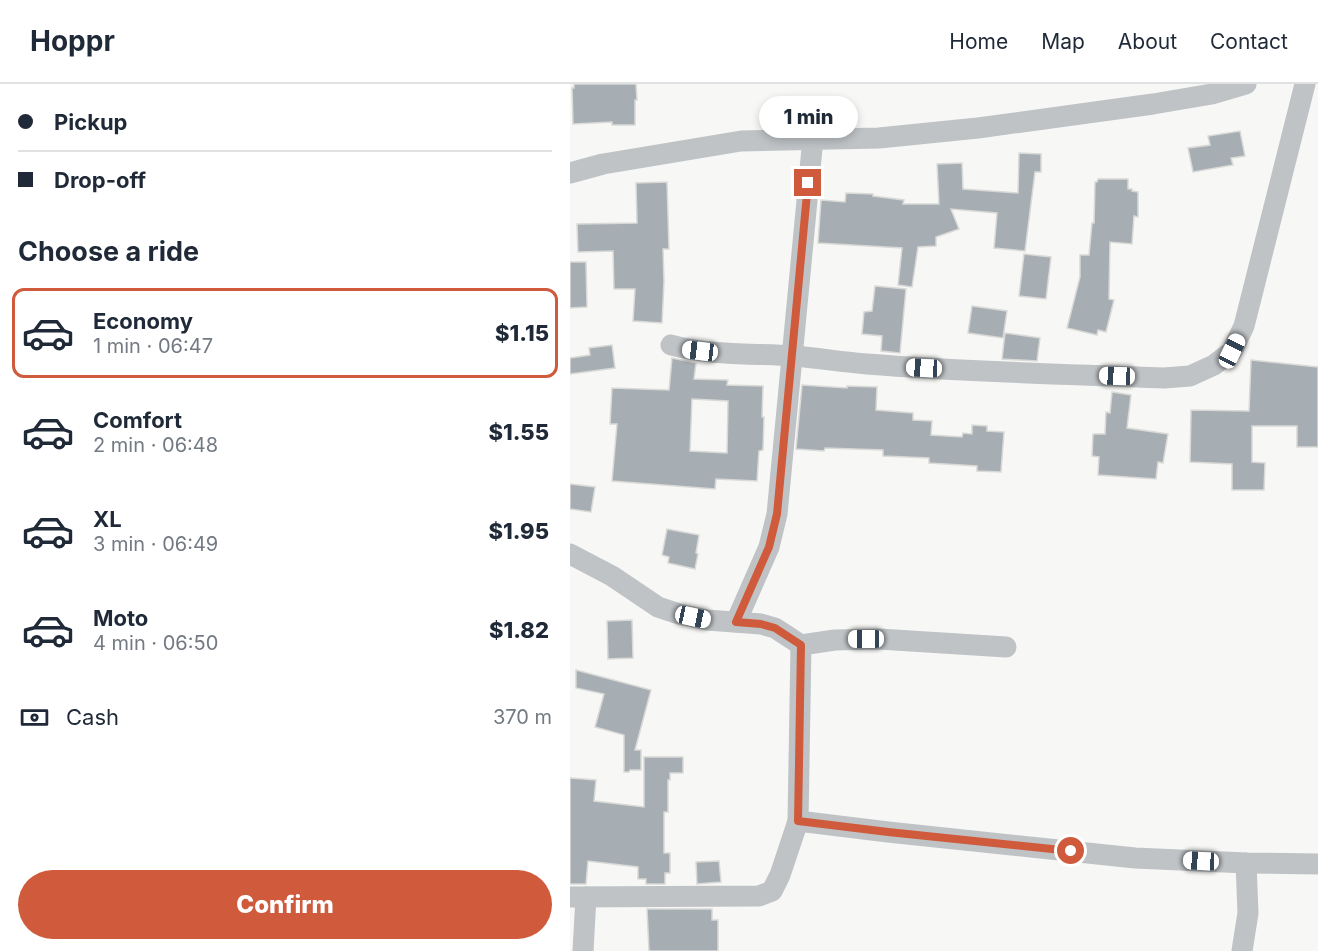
<!DOCTYPE html>
<html lang="en">
<head>
<meta charset="utf-8">
<style>
  :root { --surface:#fff; --page:#f2f2f3; --text:#1f2937; --muted:#747a83; --line:#e0e1e3; --accent:#cf5b3c }
  body { margin:0; font-family:Inter,sans-serif; background:var(--page); color:var(--text); height:100vh; display:flex; flex-direction:column; font-size:22px; white-space:nowrap }
  * { box-sizing:border-box; margin:0 }
  p { font-size:20px; color:var(--muted) }
  .icon { flex:none; width:33px; height:33px; fill:none; stroke:currentColor; stroke-width:2; stroke-linecap:round; stroke-linejoin:round }
  .map { position:relative; flex:1; overflow:hidden }
  .side { display:flex; flex-direction:column; background:var(--surface); width:570px }
  .side>* { flex:none }
  .top-card { display:grid; align-content:center; height:132px; padding:0 18px; background:var(--surface) }
  .end { position:absolute; width:27px; height:27px; margin:-14px; border:8px solid #cf5b3c; background:#fff; box-shadow:0 0 0 3px #fff }
  .from { border-radius:50% }
  .bubble { position:absolute; height:42px; border-radius:21px; background:var(--surface); box-shadow:0 3px 9px #0003; font-size:20px; font-weight:800; line-height:42px; text-align:center }
  .car { position:absolute; width:18px; height:36px; margin:-18px -9px; border-radius:8px; box-shadow:0 0 4px 2px #0007; background:linear-gradient(#fff 24%,#345 0 40%,#fff 0 76%,#345 0 86%,#fff 0) }
  .top-card b { display:flex; align-items:center; gap:21px; height:57px; font-size:22px }
  .top-card b+b { border-top:2px solid var(--line) }
  .top-card i { width:15px; height:15px; background:var(--text) }
  ul { padding:0; list-style:none }
  li { display:flex; align-items:center; gap:18px; height:90px; margin:0 12px 9px; padding:0 6px; border:3px solid transparent; border-radius:12px }
  li div { flex:1 }
  li b { display:block; font-size:22px }
  li em { font-style:normal; font-weight:800 }
  li.on { border-color:var(--accent) }
  li>.icon { width:54px; height:54px; stroke-width:1.5 }
  h2 { padding:0 18px; font-size:27px; line-height:72px }
  .pay { display:flex; align-items:center; gap:15px; height:66px; padding:0 18px; font-size:22px }
  .pay p { margin-inline-start:auto }
  .primary-button { display:flex; gap:12px; margin-top:auto; padding:12px 18px }
  .primary-button a { flex:1; height:69px; border-radius:36px; background:var(--accent); color:#fff; font-size:24px; font-weight:800; line-height:69px; text-align:center }
  header { display:flex; align-items:center; gap:36px; box-sizing:border-box; height:84px; padding:0 30px; background:var(--surface); border-bottom:2px solid var(--line) }
  header strong { font-size:28px }
  nav { display:flex; gap:33px; margin-inline-start:auto; font-size:21px }
  main { display:flex; flex:1; min-height:0 }
  .map>svg:first-child { display:block }
  .building { fill:#a7aeb3; stroke:#d9d9d7; stroke-width:1.5; fill-rule:evenodd }
  .lines { fill:none; stroke-linecap:round; stroke-linejoin:round }
  .minor { stroke:#bfc3c6; stroke-width:21 }
  .route { stroke:#cf5b3c; stroke-width:8 }
</style>
</head>
<body>
<header>
<strong>Hoppr</strong>
<nav><a>Home</a><a>Map</a><a>About</a><a>Contact</a></nav>
</header>
<main>
<section class="side">
<div class="top-card">
<b><i class="from"></i>Pickup</b>
<b><i></i>Drop-off</b>
</div>
<h2>Choose a ride</h2>
<ul>
<li class="on"><svg class="icon" aria-label="car" viewBox="0 0 24 24"><path d="M5 17H2v-5l4-1 3-4h7l3 4 3 1v5h-3M9 17h6M6 11h13"/><circle cx="7" cy="17" r="2"/><circle cx="17" cy="17" r="2"/></svg><div><b>Economy</b><p>1 min · 06:47</p></div><em>$1.15</em></li>
<li><svg class="icon" aria-label="car" viewBox="0 0 24 24"><path d="M5 17H2v-5l4-1 3-4h7l3 4 3 1v5h-3M9 17h6M6 11h13"/><circle cx="7" cy="17" r="2"/><circle cx="17" cy="17" r="2"/></svg><div><b>Comfort</b><p>2 min · 06:48</p></div><em>$1.55</em></li>
<li><svg class="icon" aria-label="car" viewBox="0 0 24 24"><path d="M5 17H2v-5l4-1 3-4h7l3 4 3 1v5h-3M9 17h6M6 11h13"/><circle cx="7" cy="17" r="2"/><circle cx="17" cy="17" r="2"/></svg><div><b>XL</b><p>3 min · 06:49</p></div><em>$1.95</em></li>
<li><svg class="icon" aria-label="car" viewBox="0 0 24 24"><path d="M5 17H2v-5l4-1 3-4h7l3 4 3 1v5h-3M9 17h6M6 11h13"/><circle cx="7" cy="17" r="2"/><circle cx="17" cy="17" r="2"/></svg><div><b>Moto</b><p>4 min · 06:50</p></div><em>$1.82</em></li>
</ul>
<div class="pay"><svg class="icon" aria-label="cash" viewBox="0 0 24 24"><path d="M3 7h18v10H3z"/><circle cx="12" cy="12" r="2"/></svg>Cash<p>370 m</p></div>
<div class="primary-button"><a>Confirm</a></div>
</section>
<div class="map">
<svg width="748" height="867" viewBox="0 0 748 867">
  <rect width="100%" height="100%" fill="#f7f7f5"/>
  <g class="building">
    <path d="M4 0H66L67 16H65V41H42V38L3 40 2 4H4Z"/>
    <path d="M670 47 675 72 661 74 663 81 623 88 618 64 640 61 638 52Z"/>
    <path d="M449 69 471 70V88H465L455 167 424 164 427 129 381 125 389 145 366 153V162L348 163 342 203 328 201 332 164 248 159 251 116 275 118 276 109 303 110V112L334 116 333 120H369L367 80 392 79 393 105 448 109Z"/>
    <path d="M528 95H558V105H562V107L568 108V133L564 132 562 160 540 158 539 215 544 216 536 248 528 246 527 251 497 244 510 193V171H519L522 139H524L525 98H527Z"/>
    <path d="M97 98 99 165H93L94 198 92 239 63 237 65 205H44L43 167 8 168 7 140 67 139 66 99Z"/>
    <path d="M454 170 481 173 476 215 449 212Z"/>
    <path d="M0 178H16L17 223 0 224Z"/>
    <path d="M305 202 336 205 330 269 311 267 312 252 292 250 294 228 302 227Z"/>
    <path d="M402 222 437 227 433 254 398 249Z"/>
    <path d="M435 249 470 254 467 277 432 275Z"/>
    <path d="M42 261 45 284 0 290V274L20 271 19 264Z"/>
    <path d="M102 274 126 279 124 295 158 296 157 301 193 302 192 333H194L193 366 189 367 187 397 146 395 145 405 42 397 47 340H40L42 304 99 306ZM122 315 158 317 157 369 120 367Z"/>
    <path d="M681 276 748 283V363H727V342H682V378L695 379 694 406H662V380L620 378 621 326 679 327Z"/>
    <path d="M232 301 277 304V302L307 303 306 326 343 329V336L362 337 361 351 392 353 393 349 402 350V341L417 342V347L434 348 431 388 407 387V382L359 379V374L313 372V366L255 364 254 367 226 365Z"/>
    <path d="M542 308 561 311 557 344 598 350 593 379 588 378 586 395 528 391 529 373 522 372 523 350H535L536 328 540 329Z"/>
    <path d="M0 400 25 403 21 428 0 425Z"/>
    <path d="M97 445 129 451 126 469 128 470 125 485 98 479 99 473 92 471Z"/>
    <path d="M62 536 63 574 38 575 37 537Z"/>
    <path d="M6 586 81 606 65 666H71V686H60L59 688H54V651L25 643 34 610 6 604Z"/>
    <path d="M74 673H113V689H100V696H98V728H94V769H100V789H95V800H76V795H68V783L18 777 16 800H0V694L26 696 24 717 74 723Z"/>
    <path d="M149 777 151 798 127 800 126 778Z"/>
    <path d="M77 825H142V836H148V867H79Z"/>
  </g>
  <g class="lines">
    <g class="minor">
      <path d="M0 89 33 80 171 57 309 54 408 44 583 20 642 10 676 0"/>
      <path d="M101 261C141 272 183 269 224 272 248 274 272 278 297 280 395 288 495 290 594 294L620 292 644 281 662 267 674 242 735 0"/>
      <path d="M0 470 42 492 88 523 109 530 137 536 191 540 205 544 231 561 265 556 309 555 436 563"/>
      <path d="M166 538 199 463 207 430 243 54"/>
      <path d="M228 737 318 748 565 774 676 779 748 780"/>
      <path d="M0 813 189 812 202 807 210 791 228 737 231 561"/>
      <path d="M13 867 16 813"/>
      <path d="M672 867 678 829 676 779"/>
    </g>
  </g>
  <g class="lines">
    <path class="route" d="M238 99 207 430 199 463 166 538 191 540 205 544 231 561 228 737 318 748 501 767"/>
  </g>
</svg>
<i class="end from" style="left:501px;top:767px"></i>
<i class="end" style="left:238px;top:99px"></i>
<div class="bubble" style="left:189px;top:12px;width:99px">1 min</div>
<i class="car" style="left:130px;top:267px;rotate:277deg"></i>
<i class="car" style="left:662px;top:267px;rotate:26deg"></i>
<i class="car" style="left:354px;top:284px;rotate:273deg"></i>
<i class="car" style="left:547px;top:292px;rotate:272deg"></i>
<i class="car" style="left:123px;top:533px;rotate:102deg"></i>
<i class="car" style="left:296px;top:555px;rotate:270deg"></i>
<i class="car" style="left:631px;top:777px;rotate:273deg"></i>
</div>
</main>
</body>
</html>
